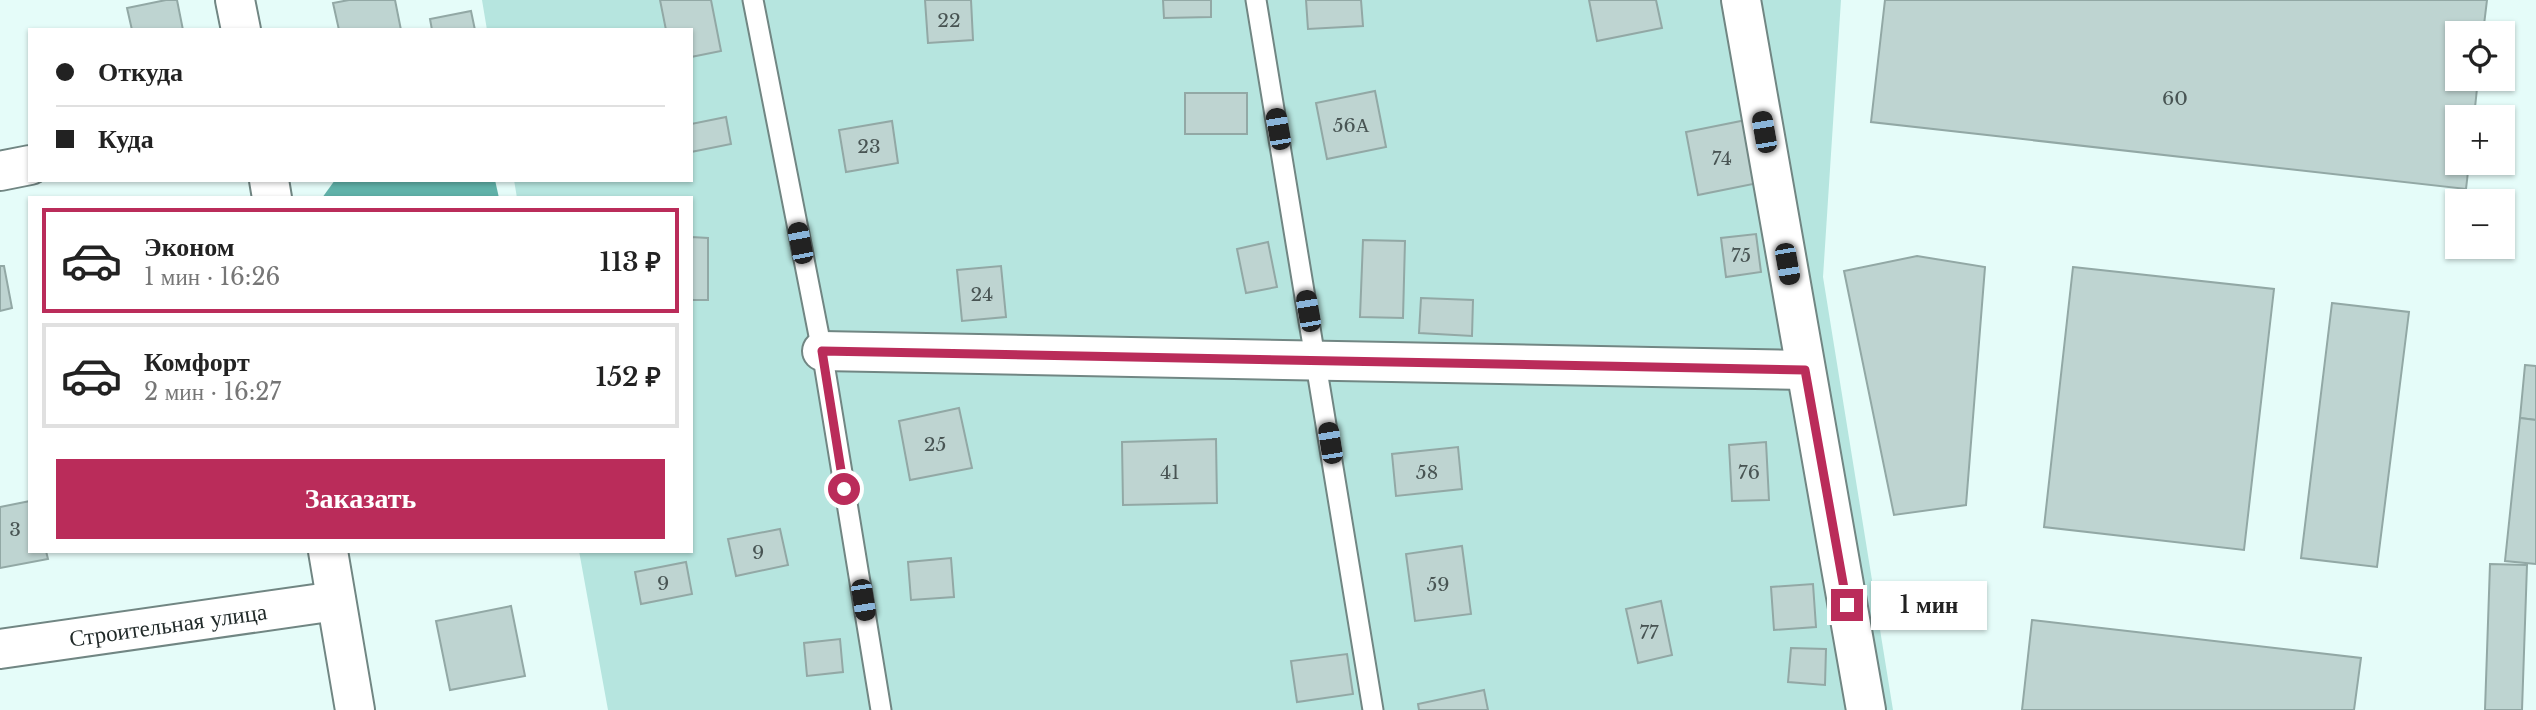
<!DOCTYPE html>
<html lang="ru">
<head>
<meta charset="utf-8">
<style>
  :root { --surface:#fff; --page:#f6f6f6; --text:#222; --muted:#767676; --line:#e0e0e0; --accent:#ba2c5a }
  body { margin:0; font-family:"Libre Baskerville",serif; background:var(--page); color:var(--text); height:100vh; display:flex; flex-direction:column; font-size:26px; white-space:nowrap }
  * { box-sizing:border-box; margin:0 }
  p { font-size:23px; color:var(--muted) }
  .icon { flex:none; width:38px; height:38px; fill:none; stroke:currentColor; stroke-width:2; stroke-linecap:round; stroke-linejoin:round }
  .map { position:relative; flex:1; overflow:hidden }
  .panel { position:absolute; left:28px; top:196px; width:665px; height:357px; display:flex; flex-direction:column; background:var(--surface); border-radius:0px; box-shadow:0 2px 5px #0004 }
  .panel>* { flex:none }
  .hud { position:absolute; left:28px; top:28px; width:665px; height:154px; border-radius:0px; box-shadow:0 2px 5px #0004; display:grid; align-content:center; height:154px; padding:0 28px; background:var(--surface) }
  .fabs { position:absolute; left:2445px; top:21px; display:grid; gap:14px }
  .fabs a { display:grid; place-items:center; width:70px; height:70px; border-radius:0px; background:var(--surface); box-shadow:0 2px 5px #0004; font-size:35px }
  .end { position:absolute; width:32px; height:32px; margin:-16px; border:9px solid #ba2c5a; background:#fff; box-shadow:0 0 0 4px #fff }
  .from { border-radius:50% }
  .bubble { position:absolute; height:49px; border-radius:0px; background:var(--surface); box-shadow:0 2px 5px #0004; font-size:23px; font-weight:600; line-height:49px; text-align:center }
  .car { position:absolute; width:21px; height:42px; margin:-21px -10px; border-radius:9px; box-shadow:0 0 5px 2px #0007; background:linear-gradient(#222 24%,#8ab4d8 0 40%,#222 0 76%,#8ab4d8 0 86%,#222 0) }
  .hud b { display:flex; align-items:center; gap:24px; height:66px; font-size:26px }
  .hud b+b { border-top:2px solid var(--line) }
  .hud i { width:18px; height:18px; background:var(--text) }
  ul { padding:12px 0 0; list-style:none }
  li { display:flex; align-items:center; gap:21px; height:105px; margin:0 14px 10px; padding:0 14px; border:4px solid var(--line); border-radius:0px }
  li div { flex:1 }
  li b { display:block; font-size:26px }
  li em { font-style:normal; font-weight:600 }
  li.current { border-color:var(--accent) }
  li>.icon { width:63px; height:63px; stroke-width:1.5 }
  .button { display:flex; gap:14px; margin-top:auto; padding:14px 28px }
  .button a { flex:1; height:80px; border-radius:0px; background:var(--accent); color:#fff; font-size:28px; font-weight:600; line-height:80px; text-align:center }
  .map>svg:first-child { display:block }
  .green { fill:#b6e5df }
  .water { fill:#60b2a9 }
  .building { fill:#bed4d1; stroke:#92a8a5; stroke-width:2 }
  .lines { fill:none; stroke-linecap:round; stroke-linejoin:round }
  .lane-casing { stroke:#718683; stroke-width:23 }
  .street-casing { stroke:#718683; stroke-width:42 }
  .lane { stroke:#fff; stroke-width:19 }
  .street { stroke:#fff; stroke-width:38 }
  .route { stroke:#ba2c5a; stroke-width:9 }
  .labels { text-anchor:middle; stroke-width:7; stroke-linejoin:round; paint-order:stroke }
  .number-label { font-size:19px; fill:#485453 }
  .street-label { font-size:23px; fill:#212a29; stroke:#fff }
</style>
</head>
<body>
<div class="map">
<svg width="2536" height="710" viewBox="0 0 2536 710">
  <rect width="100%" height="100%" fill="#e5fcf9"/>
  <path class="green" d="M482 0H1841L1823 277 1893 710H608L579 551H691V198H517L514 180H691V30H487Z"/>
  <path class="water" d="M335 180H495L499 198H322Z"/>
  <g class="building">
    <path d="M166 0H177L183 30H132L127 8Z"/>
    <path d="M349 0H395L401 30H339L333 3Z"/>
    <path d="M660 0H711L721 51 691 57V30H666Z"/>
    <path d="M925 0H971L973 40 928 43Z"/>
    <path d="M1163 0H1211V17L1164 18Z"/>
    <path d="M1306 0H1361L1363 26 1308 29Z"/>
    <path d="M1589 0H1656L1662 28 1597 41Z"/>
    <path d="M1885 0H2487L2483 33H2457V79H2478L2474 117H2457V163H2469L2466 189 1871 122Z"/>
    <path d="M471 11 475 30H432L430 19Z"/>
    <path d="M1375 91 1386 147 1327 159 1316 103Z"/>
    <rect x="1185" y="93" width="62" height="41"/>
    <path d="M726 117 731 144 691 152V124Z"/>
    <path d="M1746 120 1758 183 1698 195 1686 132Z"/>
    <path d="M892 121 898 163 846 172 839 130Z"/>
    <path d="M1756 234 1761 272 1726 277 1721 238Z"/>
    <path d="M691 237 708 238V300H691Z"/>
    <path d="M1363 240 1405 241 1403 318 1360 317Z"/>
    <path d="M1268 242 1277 287 1246 293 1237 249Z"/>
    <path d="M1917 256 1985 267 1966 505 1894 515 1844 271Z"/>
    <path d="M0 266H4L12 308 0 311Z"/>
    <path d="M1001 266 1006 317 962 321 957 270Z"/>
    <path d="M2073 267 2274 289 2244 550 2044 527Z"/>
    <path d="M1421 298 1473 300 1472 336 1419 333Z"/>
    <path d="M2332 303 2409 312 2377 567 2301 558Z"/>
    <path d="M2525 365 2536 366V420L2520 418Z"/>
    <path d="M959 408 972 468 910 480 899 421Z"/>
    <path d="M2520 418 2536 420V564L2505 561Z"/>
    <path d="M1216 439 1217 503 1123 505 1122 442Z"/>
    <path d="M1766 442 1769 500 1732 501 1729 445Z"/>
    <path d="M1458 447 1462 489 1396 496 1392 454Z"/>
    <path d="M30 501V551H46L48 559 0 568V507Z"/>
    <path d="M780 529 788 565 736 576 728 539Z"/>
    <path d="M1462 546 1471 614 1415 621 1406 554Z"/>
    <path d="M951 558 954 597 911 600 908 562Z"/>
    <path d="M686 562 692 594 641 604 635 572Z"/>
    <path d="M2490 564 2527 565 2522 710H2485Z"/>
    <path d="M1813 584 1816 627 1774 630 1771 587Z"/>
    <path d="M1661 601 1672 655 1638 663 1626 609Z"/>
    <path d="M511 606 525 676 450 690 436 621Z"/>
    <path d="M2032 620 2361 658 2354 710H2022Z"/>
    <path d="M840 639 843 672 807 676 804 643Z"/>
    <path d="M1791 648 1826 649 1825 685 1788 682Z"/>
    <path d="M1347 654 1353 694 1297 702 1291 661Z"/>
    <path d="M1484 690 1488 710H1419L1418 704Z"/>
  </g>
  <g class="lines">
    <defs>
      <g id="lane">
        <path d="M753 0 822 351 881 710"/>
        <path d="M1256 0 1373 710"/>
      </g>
      <g id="street">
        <path d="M235 0 241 30"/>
        <path d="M1741 0 1866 710"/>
        <path d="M0 171 30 165"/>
        <path d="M269 180 272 198"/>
        <path d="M822 351 1805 370"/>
        <path d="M328 551 355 710"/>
        <path d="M0 649 336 601"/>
      </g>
    </defs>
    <use href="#lane" class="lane-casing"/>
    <use href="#street" class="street-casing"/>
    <use href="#lane" class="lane"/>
    <use href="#street" class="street"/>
  </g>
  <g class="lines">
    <path class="route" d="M844 489 822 351 1805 370 1847 605"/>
  </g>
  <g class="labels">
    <g class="number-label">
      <text x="949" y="27">22</text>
      <text x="2175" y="105">60</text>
      <text x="1351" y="132">56А</text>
      <text x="869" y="153">23</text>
      <text x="1722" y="165">74</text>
      <text x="1741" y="262">75</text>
      <text x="982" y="301">24</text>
      <text x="935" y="451">25</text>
      <text x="1170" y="479">41</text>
      <text x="1427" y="479">58</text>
      <text x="1749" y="479">76</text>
      <text x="15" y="536">3</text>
      <text x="758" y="559">9</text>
      <text x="663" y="590">9</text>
      <text x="1438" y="591">59</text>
      <text x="1649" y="639">77</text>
    </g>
    <g class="street-label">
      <text transform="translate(168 625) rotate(-8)" y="8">Строительная улица</text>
    </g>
  </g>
</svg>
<div class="fabs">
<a><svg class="icon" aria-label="locate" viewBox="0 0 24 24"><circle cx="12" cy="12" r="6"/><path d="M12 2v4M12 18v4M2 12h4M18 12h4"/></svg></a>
<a>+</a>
<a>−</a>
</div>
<i class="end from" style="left:844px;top:489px"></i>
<i class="end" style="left:1847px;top:605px"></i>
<div class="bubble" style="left:1871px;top:581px;width:116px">1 мин</div>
<i class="car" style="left:1278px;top:129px;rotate:350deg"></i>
<i class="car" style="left:1764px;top:132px;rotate:350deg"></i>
<i class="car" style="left:800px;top:243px;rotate:349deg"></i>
<i class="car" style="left:1787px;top:264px;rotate:170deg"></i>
<i class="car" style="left:1308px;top:311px;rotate:350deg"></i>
<i class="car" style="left:1330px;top:443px;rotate:351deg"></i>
<i class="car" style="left:863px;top:600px;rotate:171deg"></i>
<div class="hud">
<b><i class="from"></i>Откуда</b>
<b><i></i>Куда</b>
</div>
<section class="panel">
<ul>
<li class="current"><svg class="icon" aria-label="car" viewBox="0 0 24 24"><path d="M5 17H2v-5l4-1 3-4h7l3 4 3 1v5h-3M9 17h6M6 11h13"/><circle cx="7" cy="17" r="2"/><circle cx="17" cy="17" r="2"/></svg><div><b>Эконом</b><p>1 мин · 16:26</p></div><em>113 ₽</em></li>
<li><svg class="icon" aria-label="car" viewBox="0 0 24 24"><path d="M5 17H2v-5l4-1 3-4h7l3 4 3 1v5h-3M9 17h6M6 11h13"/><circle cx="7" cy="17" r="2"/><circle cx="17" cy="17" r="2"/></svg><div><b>Комфорт</b><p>2 мин · 16:27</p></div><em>152 ₽</em></li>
</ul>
<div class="button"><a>Заказать</a></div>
</section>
</div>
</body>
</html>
